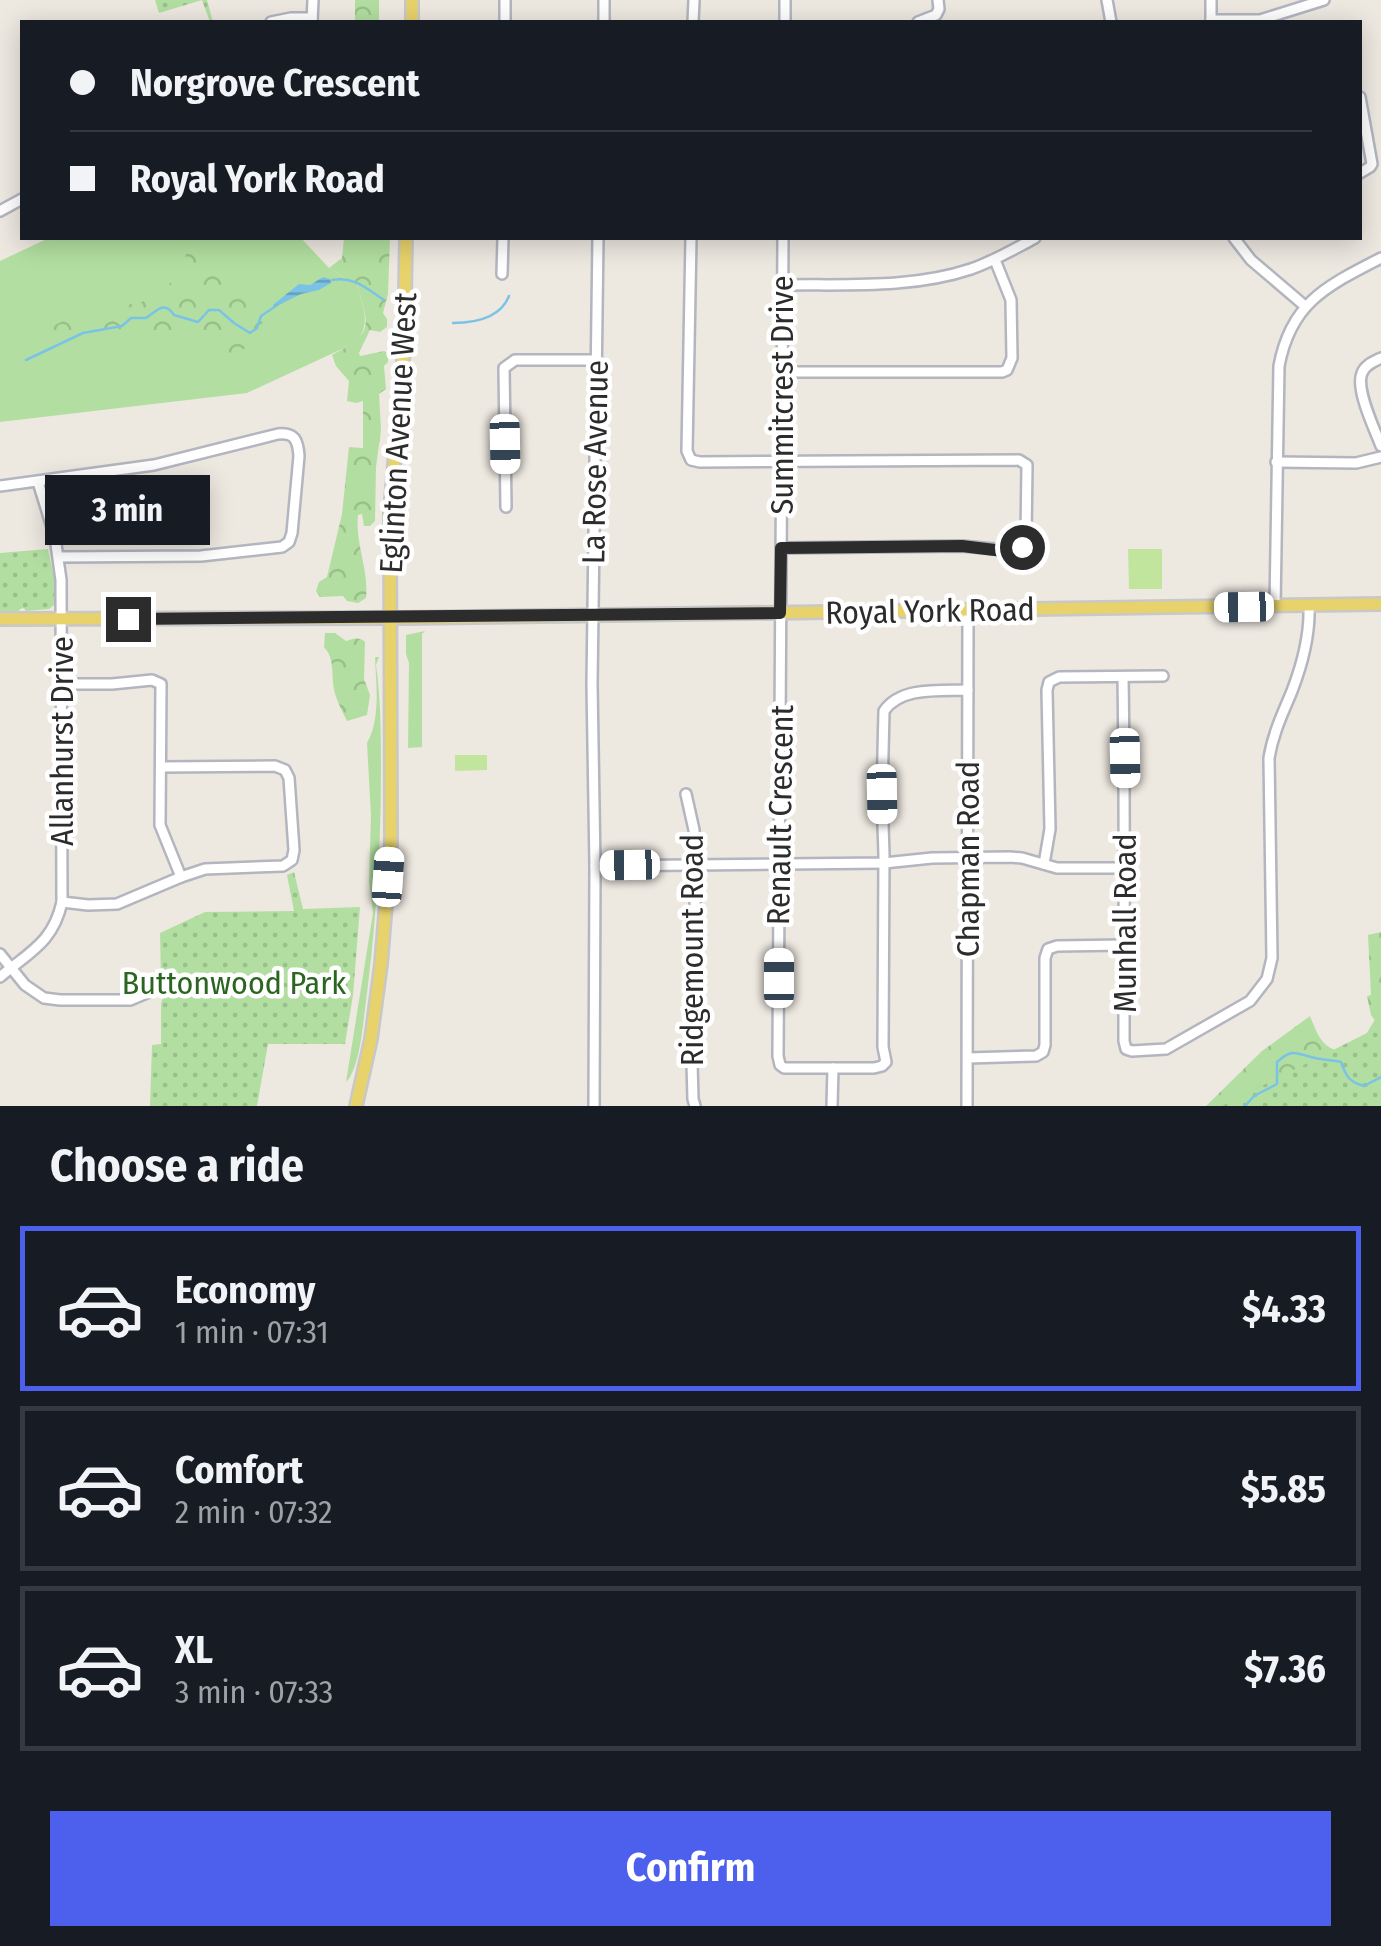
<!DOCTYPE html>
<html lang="en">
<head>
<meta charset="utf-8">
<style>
  :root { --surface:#171b24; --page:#242831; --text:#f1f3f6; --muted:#9ea1a6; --line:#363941; --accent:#4d60ed }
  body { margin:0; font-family:"Fira Sans Condensed",sans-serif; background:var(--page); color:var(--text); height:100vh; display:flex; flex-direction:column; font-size:38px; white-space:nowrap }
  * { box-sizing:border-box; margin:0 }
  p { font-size:32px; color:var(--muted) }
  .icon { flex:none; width:55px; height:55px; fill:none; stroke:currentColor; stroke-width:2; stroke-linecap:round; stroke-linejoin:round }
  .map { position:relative; height:1106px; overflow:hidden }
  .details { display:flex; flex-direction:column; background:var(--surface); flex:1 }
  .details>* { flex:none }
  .banner { position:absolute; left:20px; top:20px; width:1342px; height:220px; border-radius:0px; box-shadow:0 5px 25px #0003; display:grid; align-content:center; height:220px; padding:0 50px; background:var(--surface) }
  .end { position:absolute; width:45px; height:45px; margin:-22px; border:12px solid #2c2c2c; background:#fff; box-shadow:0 0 0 5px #fff }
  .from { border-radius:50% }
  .bubble { position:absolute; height:70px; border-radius:0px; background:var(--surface); box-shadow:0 5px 25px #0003; font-size:32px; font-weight:700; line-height:70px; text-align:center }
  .car { position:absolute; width:30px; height:60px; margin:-30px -15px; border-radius:12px; box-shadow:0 0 8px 2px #0007; background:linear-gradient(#fff 24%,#345 0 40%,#fff 0 76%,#345 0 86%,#fff 0) }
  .banner b { display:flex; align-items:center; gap:35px; height:95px; font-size:38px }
  .banner b+b { border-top:2px solid var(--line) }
  .banner i { width:25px; height:25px; background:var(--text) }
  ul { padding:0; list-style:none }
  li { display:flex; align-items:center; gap:30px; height:165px; margin:0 20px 15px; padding:0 30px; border:5px solid var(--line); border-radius:0px }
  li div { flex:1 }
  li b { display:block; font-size:38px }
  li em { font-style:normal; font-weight:700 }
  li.selected { border-color:var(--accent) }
  li>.icon { width:90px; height:90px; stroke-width:1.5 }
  h2 { padding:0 50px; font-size:45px; line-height:120px }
  .cta { display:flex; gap:20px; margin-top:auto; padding:20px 50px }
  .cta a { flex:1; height:115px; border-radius:0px; background:var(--accent); color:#fff; font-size:40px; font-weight:700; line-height:115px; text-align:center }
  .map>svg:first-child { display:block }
  .grass { fill:#b2dfa1 }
  .forest { fill:url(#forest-crowns) }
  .park { fill:url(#park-dots) }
  .pitch { fill:#c2e59e }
  .water { fill:url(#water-rules) }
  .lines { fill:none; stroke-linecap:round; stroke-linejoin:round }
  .stream { stroke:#7bc3e6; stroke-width:2.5 }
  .minor-casing { stroke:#b3b5bf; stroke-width:14 }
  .major-casing { stroke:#c8c8c8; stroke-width:16 }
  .minor { stroke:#fff; stroke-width:9 }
  .major { stroke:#e7d26b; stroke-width:11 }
  .route { stroke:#2c2c2c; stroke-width:12 }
  .labels { text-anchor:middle; stroke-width:9; stroke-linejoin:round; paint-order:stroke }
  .street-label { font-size:32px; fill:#2c2c2c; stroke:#fff }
  .park-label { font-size:32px; fill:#2a6620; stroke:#fff }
</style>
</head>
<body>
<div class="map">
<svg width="1381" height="1106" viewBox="0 0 1381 1106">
  <defs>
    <pattern id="forest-crowns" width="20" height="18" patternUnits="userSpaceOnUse" patternTransform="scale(2.5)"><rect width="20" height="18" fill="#b2dfa1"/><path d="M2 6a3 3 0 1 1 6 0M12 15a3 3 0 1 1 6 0" fill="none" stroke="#99c08b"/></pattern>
    <pattern id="park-dots" width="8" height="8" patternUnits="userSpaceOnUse" patternTransform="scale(2.5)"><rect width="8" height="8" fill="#b2dfa1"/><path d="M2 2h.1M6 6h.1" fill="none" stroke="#99c08b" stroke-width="1.8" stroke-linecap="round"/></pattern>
    <pattern id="water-rules" width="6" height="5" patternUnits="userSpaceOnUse" patternTransform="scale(2.5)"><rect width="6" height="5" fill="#7bc3e6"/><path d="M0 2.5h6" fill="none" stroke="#659fbb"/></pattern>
  </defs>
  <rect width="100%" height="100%" fill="#ede8e0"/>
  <g class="grass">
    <path d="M49 238H301L329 268 357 285C363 306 372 325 355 343L247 393 0 422V261Z"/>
    <path d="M425 631 422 634V747L408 748 409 663 406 654V635Z"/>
    <path d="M375 657H379L376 665C381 701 381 737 381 772 381 855 375 935 364 1017 362 1034 358 1071 346 1082L373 913 369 881 371 816 367 743C381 718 376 685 375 657Z"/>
  </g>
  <g class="forest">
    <rect x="355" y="0" width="24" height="22"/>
    <path d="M344 238H390L388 294 383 313 387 319V327L380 332 370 330 359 353 360 356 384 351 388 353V362L384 366 386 389 379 394 381 430 376 467 375 521 370 526H364L362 514 358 515C355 544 369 569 366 598L358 603 347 601 343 596 320 597 316 591 319 582 327 577 342 514 349 447 363 448V401L356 403 347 401 349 381 336 366 332 355C373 334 370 327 357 285L329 268 342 258Z"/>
    <path d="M189 249 209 251 224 257 229 279 250 280C268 307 266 317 255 345L229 354 130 328 99 332 58 346H47L38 335C54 325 70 317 88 311 110 305 138 307 158 295 173 285 181 264 189 249Z"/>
    <path d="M325 633H335L346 641C353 639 359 636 365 642L364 679 370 695 367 715 347 721C343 713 335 697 334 689 331 672 335 659 324 647Z"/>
    <path d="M1381 932V1029L1371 1015 1367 996 1371 995 1368 935Z"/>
    <path d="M1310 1016C1324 1053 1329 1049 1366 1056L1381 1106H1206L1262 1051Z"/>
  </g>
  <g class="park">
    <path d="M155 0H207L213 22H210L202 0 159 13Z"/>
    <path d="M48 549 54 577V605L49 609 26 611 24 608 20 609 17 614 0 615V553Z"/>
    <path d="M294 872 303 909 360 907 353 995 345 1044H268L257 1106H150L152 1045 161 1044V1003L165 993 161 980 160 933 205 912 294 911 287 875Z"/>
    <path d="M1381 1009V1106H1222L1367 1033Z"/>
  </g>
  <g class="pitch">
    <path d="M1128 549H1162V589H1129Z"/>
    <path d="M455 755H487V770L455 771Z"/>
  </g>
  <path class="water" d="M323 277 330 279 331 283 319 290 301 294 273 308 274 304 299 284 310 285Z"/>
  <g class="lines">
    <g class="stream">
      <path d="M332 280C354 276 367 289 384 300"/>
      <path d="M453 323C475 323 500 319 509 296"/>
      <path d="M26 360 83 333 122 326 131 318H146C157 311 164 300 174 315L198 322 209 310H219L234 323 250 333 257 328 261 316 276 306"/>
      <path d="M1245 1106 1254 1096 1277 1084V1062C1294 1047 1296 1054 1315 1058 1324 1060 1332 1060 1341 1062 1346 1076 1349 1082 1364 1086L1381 1077"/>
    </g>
    <defs>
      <g id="minor">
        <path d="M1107 0 1111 22"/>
        <path d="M1211 20H1260L1324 0"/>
        <path d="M271 22 291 18H312"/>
        <path d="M312 22 313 0"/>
        <path d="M505 22V0"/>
        <path d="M604 22V0"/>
        <path d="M693 22 694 0"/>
        <path d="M785 22V0"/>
        <path d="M918 22 936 15 939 9 938 0"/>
        <path d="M1211 22V0"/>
        <path d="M1360 97 1372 164 1370 167 1360 173"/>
        <path d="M0 211 22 199"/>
        <path d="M691 238 687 451 691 460 700 462 1019 460 1027 465 1026 537 1023 547 1016 551 962 546 781 548"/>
        <path d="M783 238C781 510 781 783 778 1056L780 1065 784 1068H874L882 1066 886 1062 883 1047 884 855 882 794 884 711C901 686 941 691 968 690"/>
        <path d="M1234 238 1251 260 1305 306"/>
        <path d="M502 274 503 238"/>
        <path d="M783 285C845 284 911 289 971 269 994 261 1014 249 1035 238"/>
        <path d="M1381 358C1373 362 1365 365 1362 373 1355 389 1375 430 1381 446"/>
        <path d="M782 372H1002L1007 370 1012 358 1011 300 995 260"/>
        <path d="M1276 462 1356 463 1381 457"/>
        <path d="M0 486 154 465 278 434C295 432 298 441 299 456L292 533 289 542 282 547 201 556 59 557"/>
        <path d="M506 507 504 368 515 360H596"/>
        <path d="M1275 606 1279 366C1291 302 1327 286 1381 258"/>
        <path d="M1123 677C1125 798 1124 919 1124 1041L1126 1049 1132 1051 1166 1049 1250 1001 1267 979 1272 958 1269 758C1273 733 1283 713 1292 691 1302 665 1310 633 1309 606"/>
        <path d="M62 684H112L152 680 161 684 160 825 181 877"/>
        <path d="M686 794 694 830 696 857 692 1063 693 1099 695 1106"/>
        <path d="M1044 864 1050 829 1047 690 1049 682 1059 677 1163 676"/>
        <path d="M595 866 884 863 932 858 1010 857 1022 858 1057 868H1124"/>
        <path d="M62 902 88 905 117 904 181 877 205 869 283 866 292 860 294 850 289 778 285 770 275 766 161 767"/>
        <path d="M0 954 25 985 44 998 60 1000H130L149 992"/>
        <path d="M0 977C29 952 53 943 62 902L61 580 55 537 38 482"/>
        <path d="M968 1058 1036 1056 1043 1052 1045 1045V958L1048 949 1057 946 1124 945"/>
        <path d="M594 1106 595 866 592 684 598 238"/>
        <path d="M832 1106 833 1068"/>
        <path d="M967 1106 968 611"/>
      </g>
      <g id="major">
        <path d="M412 22V0"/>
        <path d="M0 619 405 618 1381 604"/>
        <path d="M356 1106 371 1039 381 964 391 843 390 512 404 349 406 238"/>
      </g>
    </defs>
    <use href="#minor" class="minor-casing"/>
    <use href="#major" class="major-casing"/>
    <use href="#minor" class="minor"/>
    <use href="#major" class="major"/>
  </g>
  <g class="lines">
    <path class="route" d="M128 619 780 613 781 548 962 546 1011 552 1022 547"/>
  </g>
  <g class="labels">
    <g class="street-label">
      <text transform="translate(782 395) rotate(-90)" y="11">Summitcrest Drive</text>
      <text transform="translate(398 433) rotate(-87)" y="11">Eglinton Avenue West</text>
      <text transform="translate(595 462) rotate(-89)" y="11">La Rose Avenue</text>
      <text transform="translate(930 611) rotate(-1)" y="11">Royal York Road</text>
      <text transform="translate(62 741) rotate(-90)" y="11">Allanhurst Drive</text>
      <text transform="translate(780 815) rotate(-89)" y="11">Renault Crescent</text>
      <text transform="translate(968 859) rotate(-90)" y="11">Chapman Road</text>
      <text transform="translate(1125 923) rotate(-90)" y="11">Munhall Road</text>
      <text transform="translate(692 950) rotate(-90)" y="11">Ridgemount Road</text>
    </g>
    <g class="park-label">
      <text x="234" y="994">Buttonwood Park</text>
    </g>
  </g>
</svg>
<i class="end from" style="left:1022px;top:547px"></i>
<i class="end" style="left:128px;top:619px"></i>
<div class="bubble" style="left:45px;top:475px;width:165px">3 min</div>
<i class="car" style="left:505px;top:444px;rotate:179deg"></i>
<i class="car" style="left:1244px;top:607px;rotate:269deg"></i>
<i class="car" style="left:1125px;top:758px;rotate:179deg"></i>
<i class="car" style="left:882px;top:794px;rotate:179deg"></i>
<i class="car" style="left:630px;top:865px;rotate:269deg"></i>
<i class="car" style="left:388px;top:877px;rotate:4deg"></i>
<i class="car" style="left:779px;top:978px;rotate:0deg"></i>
<div class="banner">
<b><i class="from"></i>Norgrove Crescent</b>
<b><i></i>Royal York Road</b>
</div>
</div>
<section class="details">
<h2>Choose a ride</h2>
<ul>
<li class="selected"><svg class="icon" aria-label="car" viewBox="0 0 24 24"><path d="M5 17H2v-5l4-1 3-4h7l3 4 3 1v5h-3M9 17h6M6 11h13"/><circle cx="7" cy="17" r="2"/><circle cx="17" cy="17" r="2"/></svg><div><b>Economy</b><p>1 min · 07:31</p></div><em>$4.33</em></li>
<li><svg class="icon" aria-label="car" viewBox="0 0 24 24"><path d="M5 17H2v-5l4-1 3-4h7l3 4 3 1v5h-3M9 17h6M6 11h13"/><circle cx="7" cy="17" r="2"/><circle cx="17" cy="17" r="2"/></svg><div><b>Comfort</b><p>2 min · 07:32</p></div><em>$5.85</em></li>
<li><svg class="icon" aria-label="car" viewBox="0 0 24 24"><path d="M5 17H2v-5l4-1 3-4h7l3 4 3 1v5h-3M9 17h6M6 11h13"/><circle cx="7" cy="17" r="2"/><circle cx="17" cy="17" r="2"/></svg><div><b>XL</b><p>3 min · 07:33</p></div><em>$7.36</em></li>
</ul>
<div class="cta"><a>Confirm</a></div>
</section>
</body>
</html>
